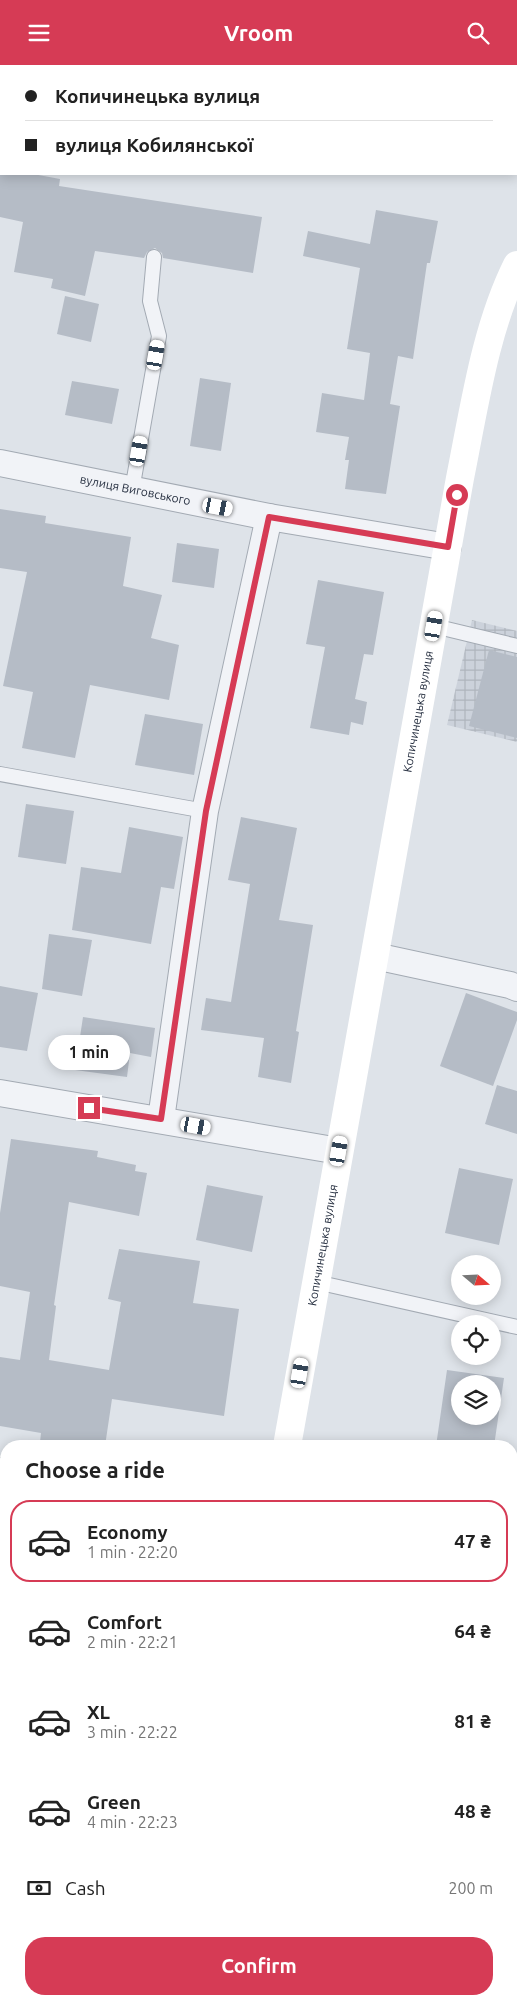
<!DOCTYPE html>
<html lang="en">
<head>
<meta charset="utf-8">
<style>
  :root { --surface:#fff; --page:#f2f2f2; --text:#222; --muted:#767676; --line:#e0e0e0; --accent:#d63b55 }
  body { margin:0; font-family:Ubuntu,sans-serif; background:var(--page); color:var(--text); height:100vh; display:flex; flex-direction:column; font-size:19px; white-space:nowrap }
  * { box-sizing:border-box; margin:0 }
  p { font-size:16px; color:var(--muted) }
  .icon { flex:none; width:28px; height:28px; fill:none; stroke:currentColor; stroke-width:2; stroke-linecap:round; stroke-linejoin:round }
  .map { position:relative; flex:1; overflow:hidden }
  .sheet { position:absolute; left:0px; top:1375px; width:518px; height:565px; display:flex; flex-direction:column; background:var(--surface); border-radius:20px 20px 0 0; box-shadow:0 2px 12px #0003 }
  .sheet>* { flex:none }
  .hud { position:absolute; left:0px; top:0px; width:518px; height:110px; box-shadow:0 2px 12px #0003; display:grid; align-content:center; height:110px; padding:0 25px; background:var(--surface) }
  .needle { width:32px; rotate:109deg }
  .buttons { position:absolute; left:451px; top:1190px; display:grid; gap:10px }
  .buttons a { display:grid; place-items:center; width:50px; height:50px; border-radius:50%; background:var(--surface); box-shadow:0 2px 12px #0003; font-size:25px }
  .end { position:absolute; width:22px; height:22px; margin:-11px; border:6px solid #d63b55; background:#fff; box-shadow:0 0 0 2px #fff }
  .from { border-radius:50% }
  .bubble { position:absolute; height:35px; border-radius:18px; background:var(--surface); box-shadow:0 2px 12px #0003; font-size:16px; font-weight:600; line-height:35px; text-align:center }
  .car { position:absolute; width:15px; height:30px; margin:-15px -8px; border-radius:6px; box-shadow:0 0 4px 1px #0007; background:linear-gradient(#fff 24%,#345 0 40%,#fff 0 76%,#345 0 86%,#fff 0) }
  .hud b { display:flex; align-items:center; gap:18px; height:48px; font-size:19px }
  .hud b+b { border-top:1px solid var(--line) }
  .hud i { width:12px; height:12px; background:var(--text) }
  ul { padding:0; list-style:none }
  li { display:flex; align-items:center; gap:15px; height:82px; margin:0 10px 8px; padding:0 15px; border:2px solid transparent; border-radius:20px }
  li div { flex:1 }
  li b { display:block; font-size:19px }
  li em { font-style:normal; font-weight:600 }
  li.current { border-color:var(--accent) }
  li>.icon { width:45px; height:45px; stroke-width:1.5 }
  h2 { padding:0 25px; font-size:22px; line-height:60px }
  .pay { display:flex; align-items:center; gap:12px; height:55px; padding:0 25px; font-size:19px }
  .pay p { margin-inline-start:auto }
  .button { display:flex; gap:10px; margin-top:auto; padding:10px 25px }
  .button a { flex:1; height:58px; border-radius:20px; background:var(--accent); color:#fff; font-size:20px; font-weight:600; line-height:58px; text-align:center }
  header { display:flex; justify-content:space-between; align-items:center; height:65px; padding:0 25px; background:var(--accent); color:#fff; font-size:22px; font-weight:600 }
  .map>svg:first-child { display:block }
  .industrial { fill:url(#industrial-grid) }
  .building { fill:#b5bcc6; fill-rule:evenodd }
  .lines { fill:none; stroke-linecap:round; stroke-linejoin:round }
  .service-casing { stroke:#a3aab3; stroke-width:16 }
  .minor-casing { stroke:#a3aab3; stroke-width:28 }
  .service { stroke:#f1f3f7; stroke-width:14 }
  .minor { stroke:#f1f3f7; stroke-width:26 }
  .secondary { stroke:#fff; stroke-width:28 }
  .route { stroke:#d63b55; stroke-width:6 }
  .labels { text-anchor:middle; stroke-width:4.5; stroke-linejoin:round; paint-order:stroke }
  .street-label { font-size:12px; fill:#273041; stroke:#eef2f6 }
</style>
</head>
<body>
<header><svg class="icon" aria-label="menu" viewBox="0 0 24 24"><path d="M4 6h16M4 12h16M4 18h16"/></svg>Vroom<svg class="icon" aria-label="search" viewBox="0 0 24 24"><circle cx="10" cy="10" r="6"/><path d="M15 15l6 6"/></svg></header>
<div class="map">
<svg width="517" height="1940" viewBox="0 0 517 1940">
  <defs>
    <pattern id="industrial-grid" width="8" height="8" patternUnits="userSpaceOnUse" patternTransform="scale(1.25)"><rect width="8" height="8" fill="#ccd2db"/><path d="M0 4h8M4 0v8" fill="none" stroke="#afb5bd"/></pattern>
  </defs>
  <rect width="100%" height="100%" fill="#dee3e9"/>
  <path class="industrial" d="M472 555 517 566V677L447 660Z"/>
  <g class="building">
    <path d="M0 109H33L60 114 59 121 262 152 253 208 163 193 162 188 155 183 147 187 144 193 95 186 85 231 51 223 53 214 14 207 23 157 0 152Z"/>
    <path d="M376 145 438 156 430 198H427L413 294 398 291 390 339 400 341 386 429 345 424 349 395H345L349 372 316 367 322 328 364 335 370 288 347 284 360 203 303 191 308 166 370 179Z"/>
    <path d="M65 231 99 239 91 277 57 269Z"/>
    <path d="M200 313 231 318 221 386 190 381Z"/>
    <path d="M72 316 119 324 112 359 65 350Z"/>
    <path d="M0 444 46 451 45 458 131 472 123 521 162 530 151 573 179 580 169 635 90 620 75 693 22 683 33 627 3 621 27 507 0 503Z"/>
    <path d="M177 478 219 484 214 523 172 517Z"/>
    <path d="M318 515 384 527 373 590 364 589 355 634 367 637 363 660 351 657 349 670 310 663 325 582 306 579Z"/>
    <path d="M489 585 517 592V673L469 661Z"/>
    <path d="M145 649 203 659 194 710 135 700Z"/>
    <path d="M26 739 74 746 66 799 18 792Z"/>
    <path d="M241 752 297 763 279 855 313 860 296 966 299 967 291 1018 258 1012 264 973 201 965 206 933 231 937 250 819 228 815Z"/>
    <path d="M129 762 183 772 174 824 161 822 151 879 72 865 81 802 121 808Z"/>
    <path d="M49 869 92 875 82 931 42 924Z"/>
    <path d="M0 921 38 928 27 986 0 982Z"/>
    <path d="M466 928 517 947V955L493 1021 440 1001Z"/>
    <path d="M83 952 155 963 151 992 130 988 127 1012 75 1005Z"/>
    <path d="M497 1020 517 1026V1069L485 1059Z"/>
    <path d="M11 1074 98 1086 97 1092 136 1100 135 1106 147 1108 139 1151 69 1137 54 1240 56 1241 49 1295 109 1305 121 1237 108 1234 119 1184 200 1196 193 1238 239 1244 224 1351 112 1334 105 1381H66L40 1377 41 1368 0 1361V1292L20 1295 30 1227 0 1221V1148Z"/>
    <path d="M459 1103 513 1114 499 1180 445 1168Z"/>
    <path d="M207 1120 263 1131 252 1187 196 1175Z"/>
    <path d="M447 1305 504 1313 494 1381H436ZM460 1319H492V1351H460Z"/>
  </g>
  <g class="lines">
    <defs>
      <g id="service">
        <path d="M132 425 159 271 150 236 154 192"/>
        <path d="M434 561 517 581"/>
        <path d="M0 709 205 746"/>
        <path d="M316 1217 517 1262"/>
      </g>
      <g id="minor">
        <path id="s1" d="M0 398 269 452 448 482"/>
        <path d="M375 891 510 920 517 923"/>
        <path d="M0 1028 339 1086"/>
        <path d="M161 1054 205 746 269 452"/>
        <path d="M0 1406 6 1407"/>
        <path d="M0 1769 6 1770"/>
        <path d="M511 1921 517 1918"/>
        <path d="M471 1940 484 1934"/>
      </g>
    </defs>
    <use href="#service" class="service-casing"/>
    <use href="#minor" class="minor-casing"/>
    <use href="#service" class="service"/>
    <use href="#minor" class="minor"/>
    <g class="secondary">
      <path id="s2" d="M287 1381 460 413C474 344 485 264 517 200"/>
      <path d="M187 1940 188 1934"/>
    </g>
  </g>
  <g class="lines">
    <path class="route" d="M89 1043 161 1054 206 746 269 452 448 482 457 430"/>
  </g>
  <g class="labels">
    <g class="street-label">
      <text dy="4" stroke="none"><textPath href="#s1" startOffset="138">вулиця Виговського</textPath></text>
      <text dy="4" stroke="none"><textPath href="#s2" startOffset="746">Копичинецька вулиця</textPath></text>
      <text dy="4" stroke="none"><textPath href="#s2" startOffset="204">Копичинецька вулиця</textPath></text>
    </g>
  </g>
</svg>
<div class="buttons">
<a><svg class="needle" viewBox="-14 -14 28 28"><path d="M0-13l5 13h-10z" fill="#e53935"/><path d="M0 13l5-13h-10z" fill="#767676"/></svg></a>
<a><svg class="icon" aria-label="locate" viewBox="0 0 24 24"><circle cx="12" cy="12" r="6"/><path d="M12 2v4M12 18v4M2 12h4M18 12h4"/></svg></a>
<a><svg class="icon" aria-label="layers" viewBox="0 0 24 24"><path d="M12 4l9 5-9 5-9-5zM3 14l9 5 9-5"/></svg></a>
</div>
<i class="end from" style="left:457px;top:430px"></i>
<i class="end" style="left:89px;top:1043px"></i>
<div class="bubble" style="left:48px;top:970px;width:82px">1 min</div>
<i class="car" style="left:156px;top:290px;rotate:10deg"></i>
<i class="car" style="left:139px;top:386px;rotate:10deg"></i>
<i class="car" style="left:218px;top:442px;rotate:101deg"></i>
<i class="car" style="left:434px;top:561px;rotate:10deg"></i>
<i class="car" style="left:196px;top:1061px;rotate:100deg"></i>
<i class="car" style="left:339px;top:1086px;rotate:10deg"></i>
<i class="car" style="left:300px;top:1308px;rotate:10deg"></i>
<div class="hud">
<b><i class="from"></i>Копичинецька вулиця</b>
<b><i></i>вулиця Кобилянської</b>
</div>
<section class="sheet">
<h2>Choose a ride</h2>
<ul>
<li class="current"><svg class="icon" aria-label="car" viewBox="0 0 24 24"><path d="M5 17H2v-5l4-1 3-4h7l3 4 3 1v5h-3M9 17h6M6 11h13"/><circle cx="7" cy="17" r="2"/><circle cx="17" cy="17" r="2"/></svg><div><b>Economy</b><p>1 min · 22:20</p></div><em>47 ₴</em></li>
<li><svg class="icon" aria-label="car" viewBox="0 0 24 24"><path d="M5 17H2v-5l4-1 3-4h7l3 4 3 1v5h-3M9 17h6M6 11h13"/><circle cx="7" cy="17" r="2"/><circle cx="17" cy="17" r="2"/></svg><div><b>Comfort</b><p>2 min · 22:21</p></div><em>64 ₴</em></li>
<li><svg class="icon" aria-label="car" viewBox="0 0 24 24"><path d="M5 17H2v-5l4-1 3-4h7l3 4 3 1v5h-3M9 17h6M6 11h13"/><circle cx="7" cy="17" r="2"/><circle cx="17" cy="17" r="2"/></svg><div><b>XL</b><p>3 min · 22:22</p></div><em>81 ₴</em></li>
<li><svg class="icon" aria-label="car" viewBox="0 0 24 24"><path d="M5 17H2v-5l4-1 3-4h7l3 4 3 1v5h-3M9 17h6M6 11h13"/><circle cx="7" cy="17" r="2"/><circle cx="17" cy="17" r="2"/></svg><div><b>Green</b><p>4 min · 22:23</p></div><em>48 ₴</em></li>
</ul>
<div class="pay"><svg class="icon" aria-label="cash" viewBox="0 0 24 24"><path d="M3 7h18v10H3z"/><circle cx="12" cy="12" r="2"/></svg>Cash<p>200 m</p></div>
<div class="button"><a>Confirm</a></div>
</section>
</div>
</body>
</html>
